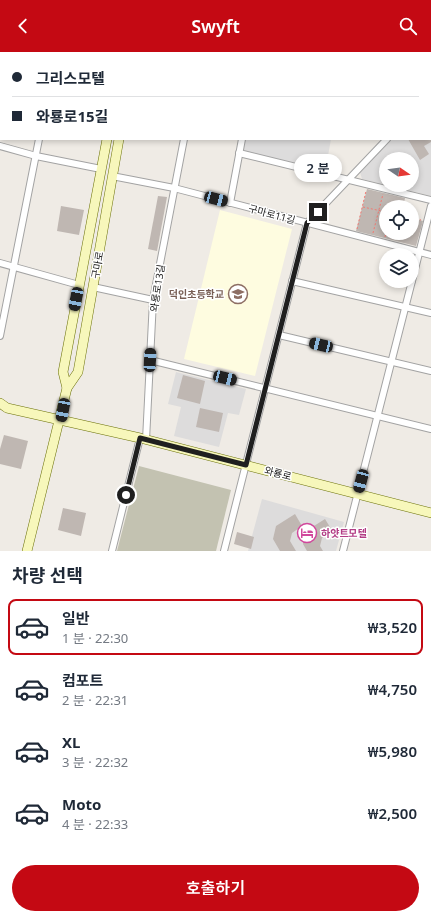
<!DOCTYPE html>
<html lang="ko">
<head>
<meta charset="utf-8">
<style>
  :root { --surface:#fff; --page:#f2f2f3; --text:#1f2937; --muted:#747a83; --line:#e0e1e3; --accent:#c40913 }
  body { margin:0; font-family:"Noto Sans","Noto Sans KR",sans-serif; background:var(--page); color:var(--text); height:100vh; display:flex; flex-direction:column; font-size:15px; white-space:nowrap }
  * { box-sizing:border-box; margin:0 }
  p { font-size:13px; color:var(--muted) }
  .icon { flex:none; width:22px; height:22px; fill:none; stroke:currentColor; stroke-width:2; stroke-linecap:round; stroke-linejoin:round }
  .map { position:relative; height:499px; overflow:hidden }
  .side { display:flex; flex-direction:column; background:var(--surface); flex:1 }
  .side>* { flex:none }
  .hud { position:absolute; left:0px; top:0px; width:431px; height:88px; box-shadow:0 2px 6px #0003; display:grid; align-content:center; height:88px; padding:0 12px; background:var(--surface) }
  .needle { width:26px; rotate:103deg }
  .tools { position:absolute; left:379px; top:100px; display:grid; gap:8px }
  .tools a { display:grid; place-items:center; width:40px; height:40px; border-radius:50%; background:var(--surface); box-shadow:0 2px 6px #0003; font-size:20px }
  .end { position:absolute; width:18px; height:18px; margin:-9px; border:5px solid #1f1f1f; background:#fff; box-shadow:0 0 0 2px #fff }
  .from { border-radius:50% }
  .bubble { position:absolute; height:28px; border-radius:14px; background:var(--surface); box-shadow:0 2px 6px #0003; font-size:13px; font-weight:600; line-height:28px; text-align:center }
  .car { position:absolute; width:12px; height:24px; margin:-12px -6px; border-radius:5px; box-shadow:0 0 3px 1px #0007; background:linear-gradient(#222 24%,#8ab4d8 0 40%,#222 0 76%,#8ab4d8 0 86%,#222 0) }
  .hud b { display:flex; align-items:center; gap:14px; height:38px; font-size:15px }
  .hud b+b { border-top:1px solid var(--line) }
  .hud i { width:10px; height:10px; background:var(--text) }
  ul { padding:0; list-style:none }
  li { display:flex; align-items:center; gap:12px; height:56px; margin:0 8px 6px; padding:0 4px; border:2px solid transparent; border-radius:8px }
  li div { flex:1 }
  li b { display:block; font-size:15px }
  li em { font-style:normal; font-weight:600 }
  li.current { border-color:var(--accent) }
  li>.icon { width:36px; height:36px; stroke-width:1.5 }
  h2 { padding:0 12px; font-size:18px; line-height:48px }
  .action { display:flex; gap:8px; margin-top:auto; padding:8px 12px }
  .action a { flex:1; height:46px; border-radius:24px; background:var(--accent); color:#fff; font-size:16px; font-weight:600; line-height:46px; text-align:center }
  header { display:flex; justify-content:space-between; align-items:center; height:52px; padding:0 12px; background:var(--accent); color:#fff; font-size:18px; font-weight:600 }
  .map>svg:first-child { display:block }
  .residential { fill:#dddcdc }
  .education { fill:#fefce0 }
  .construction { fill:#c3c2b1 }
  .building { fill:#bfb7b2 }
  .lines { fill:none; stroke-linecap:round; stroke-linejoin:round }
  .minor-casing { stroke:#a3a3a3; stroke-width:8 }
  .secondary-casing { stroke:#6b710a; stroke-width:10 }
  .path { stroke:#f37972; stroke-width:1; stroke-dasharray:2 2; stroke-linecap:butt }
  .minor { stroke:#fff; stroke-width:6 }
  .secondary { stroke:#f7f7bb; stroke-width:9 }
  .route { stroke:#1f1f1f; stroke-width:5 }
  .labels { text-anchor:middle; stroke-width:3; stroke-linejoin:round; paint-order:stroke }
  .street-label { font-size:10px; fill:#1f1f1f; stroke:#fff }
  .education-label { font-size:10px; font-weight:bold; fill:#785e54; stroke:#fff; text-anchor:end }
  .hotel-label { font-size:10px; font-weight:bold; fill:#b23c85; stroke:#fff; text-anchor:start }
</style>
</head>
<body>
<header><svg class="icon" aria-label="back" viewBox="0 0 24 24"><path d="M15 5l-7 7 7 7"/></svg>Swyft<svg class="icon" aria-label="search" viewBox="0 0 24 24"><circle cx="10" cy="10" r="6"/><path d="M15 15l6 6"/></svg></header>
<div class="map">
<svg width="431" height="499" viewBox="0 0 431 499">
  <rect width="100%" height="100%" fill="#efebe5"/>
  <g class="residential">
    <path d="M413 0H431V144L387 133H412V107H386V133L362 127 360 120 391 87H430V1Z"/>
    <path d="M242 87H331L325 121 239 101Z"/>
    <path d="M176 320 246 337 239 363 228 361 219 395 174 384 181 355 168 352Z"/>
    <path d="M262 447 344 470 336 499H248Z"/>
  </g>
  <path class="education" d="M220 158 292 177 255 324 184 307Z"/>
  <path class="construction" d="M139 414 231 438 216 499H117Z"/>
  <g class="building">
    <path d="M408 87H431V90L424 94 429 102 420 108Z"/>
    <path d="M367 137 405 146 403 155H386V181H412V166L423 169 416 194 356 179Z"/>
    <path d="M158 144 167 145 157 199 148 197Z"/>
    <path d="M61 154 84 158 79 183 57 179Z"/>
    <path d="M183 323 205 329 200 352 177 346Z"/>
    <path d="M200 356 223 361 219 380 196 375Z"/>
    <path d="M4 383 28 389 21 417 0 412V397Z"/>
    <path d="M63 456 86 461 81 484 58 478Z"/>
    <path d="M295 462 302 474 292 481 290 489 296 499H280L273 487 276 474Z"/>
    <path d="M325 467 333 480 322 486 320 494 323 499H307L303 492 306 479Z"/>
    <path d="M237 480 254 485 251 497 234 492Z"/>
  </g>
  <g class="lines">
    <defs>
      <g id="minor">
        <path d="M252 0 256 1"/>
        <path d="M54 1 55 0"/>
        <path d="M200 1V0"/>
        <path d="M409 1V0"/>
        <path d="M0 94 36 104 101 117"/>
        <path d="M239 101 431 148"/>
        <path d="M112 124 174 136 431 203"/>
        <path d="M230 151 242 87"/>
        <path d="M0 211 79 233"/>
        <path d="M292 229 431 261"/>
        <path d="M412 229 431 154"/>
        <path d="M93 235 153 248"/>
        <path d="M279 283 431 319"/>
        <path d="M0 284 39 87"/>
        <path d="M150 308 431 377"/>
        <path d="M146 388 153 248 184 87"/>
        <path d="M112 499 140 386"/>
        <path d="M224 499 307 171 387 87"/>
        <path d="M343 499 412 229"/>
      </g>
      <g id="secondary">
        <path d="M122 1 123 0"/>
        <path d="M135 1V0"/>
        <path d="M67 336 63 320 107 87"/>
        <path d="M0 351 7 356 140 386 431 461"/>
        <path d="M27 499 67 336 78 320 119 87"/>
      </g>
    </defs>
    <use href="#minor" class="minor-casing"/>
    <use href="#secondary" class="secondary-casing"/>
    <g class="path">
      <path d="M363 155 386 160"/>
      <path d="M403 155 405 148"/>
      <path d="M412 166 421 168"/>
      <path d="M357 177 366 139"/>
      <path d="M373 181 383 142"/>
      <path d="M385 185 386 181"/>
      <path d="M394 186 396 181"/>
    </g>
    <use href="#minor" class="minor"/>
    <use href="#secondary" class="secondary"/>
  </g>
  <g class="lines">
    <path class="route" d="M126 443 140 386 246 413 307 171 318 160"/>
  </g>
  <defs>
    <symbol id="school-ring" viewBox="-11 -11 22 22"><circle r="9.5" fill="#fff" stroke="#8d6e63" stroke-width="1.5"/><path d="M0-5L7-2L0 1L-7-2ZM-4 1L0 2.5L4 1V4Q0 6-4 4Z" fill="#8d6e63"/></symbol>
    <symbol id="hotel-ring" viewBox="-11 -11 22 22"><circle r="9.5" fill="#fff" stroke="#d1479c" stroke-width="1.5"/><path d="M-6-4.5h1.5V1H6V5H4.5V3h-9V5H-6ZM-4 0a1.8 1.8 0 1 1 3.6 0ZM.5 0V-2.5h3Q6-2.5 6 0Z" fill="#d1479c"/></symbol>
  </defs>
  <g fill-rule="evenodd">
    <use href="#school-ring" x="227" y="231" width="22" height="22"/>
    <use href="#hotel-ring" x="296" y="470" width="22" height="22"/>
  </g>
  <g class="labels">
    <g class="street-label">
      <text transform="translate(272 162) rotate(15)" y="4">구마로11길</text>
      <text transform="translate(97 213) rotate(-80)" y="4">구마로</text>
      <text transform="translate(157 236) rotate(-81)" y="4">와룡로13길</text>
      <text transform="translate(278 421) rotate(14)" y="4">와룡로</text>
    </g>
    <g class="education-label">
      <text x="224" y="246">덕인초등학교</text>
    </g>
    <g class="hotel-label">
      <text x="321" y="485">하얏트모텔</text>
    </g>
  </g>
</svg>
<div class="tools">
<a><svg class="needle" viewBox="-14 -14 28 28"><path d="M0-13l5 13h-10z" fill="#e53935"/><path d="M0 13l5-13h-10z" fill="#747a83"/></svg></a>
<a><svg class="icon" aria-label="locate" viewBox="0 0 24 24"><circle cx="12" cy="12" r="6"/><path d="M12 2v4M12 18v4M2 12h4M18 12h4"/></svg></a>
<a><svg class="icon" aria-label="layers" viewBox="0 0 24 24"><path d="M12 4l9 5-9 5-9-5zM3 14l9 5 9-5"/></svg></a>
</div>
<i class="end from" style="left:126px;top:443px"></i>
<i class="end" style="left:318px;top:160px"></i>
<div class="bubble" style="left:294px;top:102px;width:48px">2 분</div>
<i class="car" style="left:216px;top:147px;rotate:105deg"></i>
<i class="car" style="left:76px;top:247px;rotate:191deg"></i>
<i class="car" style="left:321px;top:293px;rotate:283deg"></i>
<i class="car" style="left:150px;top:308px;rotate:3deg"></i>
<i class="car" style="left:225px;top:326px;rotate:104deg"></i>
<i class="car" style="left:63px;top:358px;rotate:191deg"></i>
<i class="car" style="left:361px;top:429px;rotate:195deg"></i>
<div class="hud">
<b><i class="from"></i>그리스모텔</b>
<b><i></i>와룡로15길</b>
</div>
</div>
<section class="side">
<h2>차량 선택</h2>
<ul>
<li class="current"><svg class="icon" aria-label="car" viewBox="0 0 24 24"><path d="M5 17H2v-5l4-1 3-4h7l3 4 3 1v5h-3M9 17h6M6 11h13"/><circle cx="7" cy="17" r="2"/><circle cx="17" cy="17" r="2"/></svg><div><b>일반</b><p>1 분 · 22:30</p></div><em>₩3,520</em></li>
<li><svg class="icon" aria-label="car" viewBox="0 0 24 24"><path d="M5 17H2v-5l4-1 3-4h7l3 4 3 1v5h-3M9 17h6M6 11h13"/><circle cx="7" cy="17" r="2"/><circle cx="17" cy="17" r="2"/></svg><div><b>컴포트</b><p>2 분 · 22:31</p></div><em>₩4,750</em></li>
<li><svg class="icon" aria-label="car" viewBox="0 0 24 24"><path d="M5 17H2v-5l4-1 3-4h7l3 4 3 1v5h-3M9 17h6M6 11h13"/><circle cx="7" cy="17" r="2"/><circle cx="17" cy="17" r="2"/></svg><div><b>XL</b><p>3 분 · 22:32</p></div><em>₩5,980</em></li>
<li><svg class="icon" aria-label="car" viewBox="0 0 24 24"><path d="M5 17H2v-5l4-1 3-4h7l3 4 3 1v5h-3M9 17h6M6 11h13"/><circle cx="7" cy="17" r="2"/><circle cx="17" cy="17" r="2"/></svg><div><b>Moto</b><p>4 분 · 22:33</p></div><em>₩2,500</em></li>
</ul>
<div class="action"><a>호출하기</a></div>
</section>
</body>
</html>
